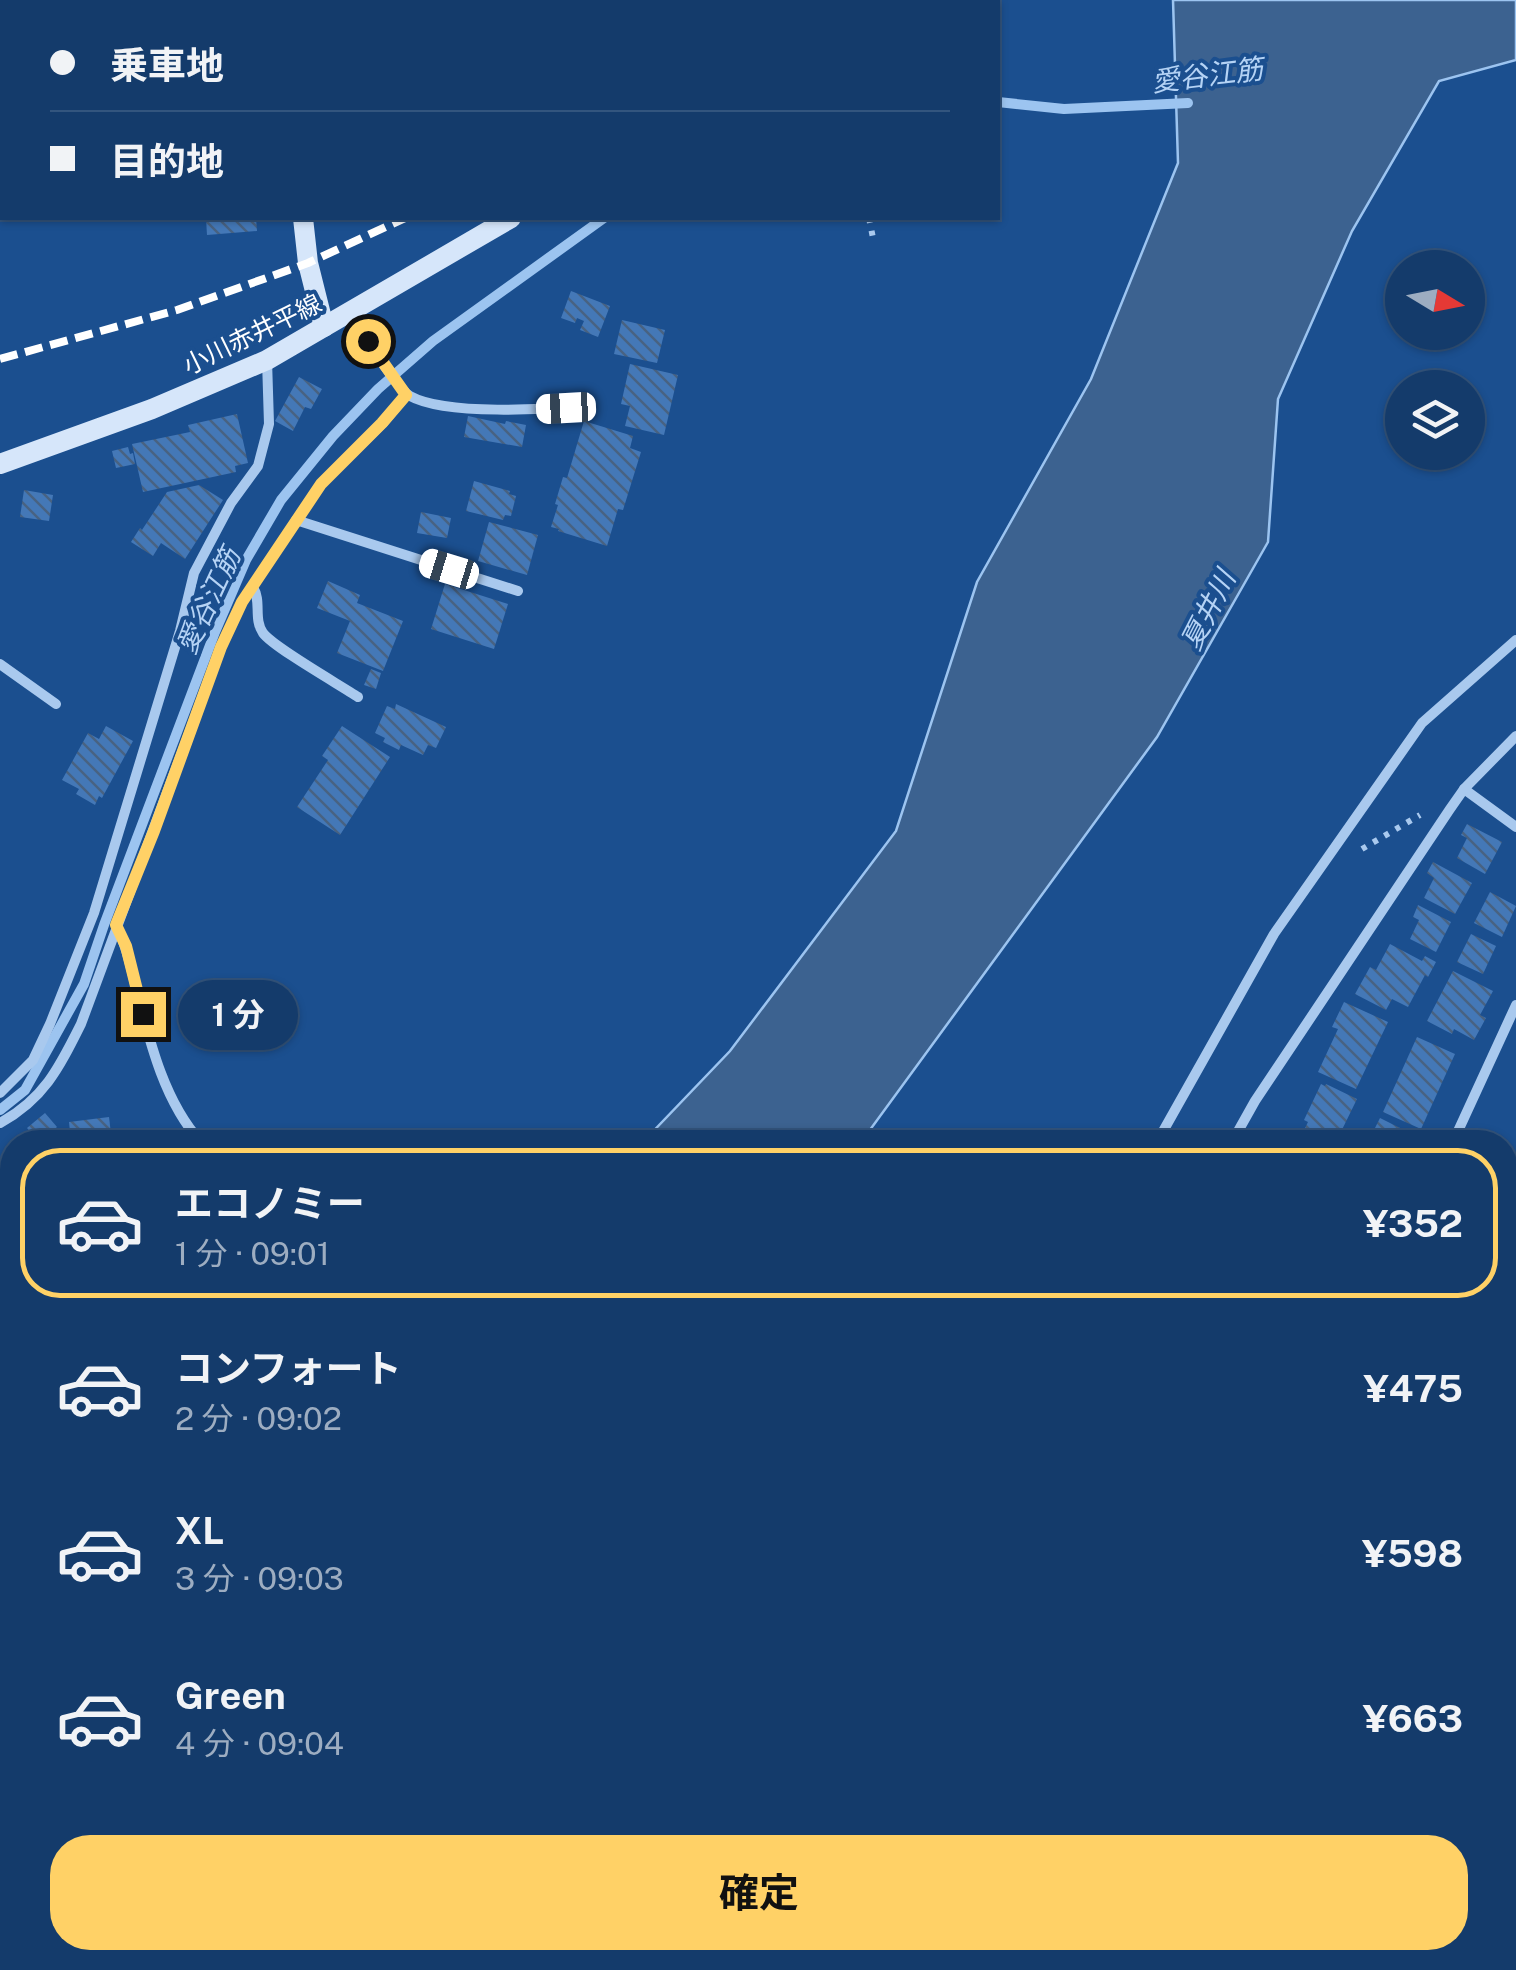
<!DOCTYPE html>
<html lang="ja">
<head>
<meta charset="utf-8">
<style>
  :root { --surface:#143b6b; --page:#214673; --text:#f1f3f6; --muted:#9dadc1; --line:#33557e; --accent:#ffd166 }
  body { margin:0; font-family:"Public Sans","Noto Sans JP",sans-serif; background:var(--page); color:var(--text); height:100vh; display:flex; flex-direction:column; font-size:38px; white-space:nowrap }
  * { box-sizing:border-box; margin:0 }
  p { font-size:32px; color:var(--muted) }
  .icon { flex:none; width:55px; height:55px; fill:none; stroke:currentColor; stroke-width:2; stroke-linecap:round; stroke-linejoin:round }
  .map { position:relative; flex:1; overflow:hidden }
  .panel { position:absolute; left:0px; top:1130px; width:1518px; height:840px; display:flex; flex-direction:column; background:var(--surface); border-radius:40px 40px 0 0; box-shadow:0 2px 8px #0004,0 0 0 2px var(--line) }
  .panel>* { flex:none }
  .top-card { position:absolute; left:0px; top:0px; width:1000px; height:220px; box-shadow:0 2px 8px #0004,0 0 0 2px var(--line); display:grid; align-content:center; height:220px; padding:0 50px; background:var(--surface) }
  .needle { width:65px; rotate:100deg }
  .controls { position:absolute; left:1385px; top:250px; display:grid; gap:20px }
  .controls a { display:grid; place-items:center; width:100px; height:100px; border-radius:50%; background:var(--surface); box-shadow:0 2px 8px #0004,0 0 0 2px var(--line); font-size:50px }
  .end { position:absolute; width:45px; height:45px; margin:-22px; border:12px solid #ffd166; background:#111; box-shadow:0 0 0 5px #111 }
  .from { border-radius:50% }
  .bubble { position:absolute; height:70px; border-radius:35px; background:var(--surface); box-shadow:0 2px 8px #0004,0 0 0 2px var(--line); font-size:32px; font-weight:700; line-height:70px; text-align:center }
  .car { position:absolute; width:30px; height:60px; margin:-30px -15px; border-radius:12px; box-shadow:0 0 8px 2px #0007; background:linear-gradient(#fff 24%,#345 0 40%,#fff 0 76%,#345 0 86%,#fff 0) }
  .top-card b { display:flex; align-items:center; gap:35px; height:95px; font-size:38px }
  .top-card b+b { border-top:2px solid var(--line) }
  .top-card i { width:25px; height:25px; background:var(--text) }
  ul { padding:18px 0 0; list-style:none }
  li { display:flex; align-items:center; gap:30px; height:150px; margin:0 20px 15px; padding:0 30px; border:5px solid transparent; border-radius:40px }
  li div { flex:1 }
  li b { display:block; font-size:38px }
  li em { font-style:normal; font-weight:700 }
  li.active { border-color:var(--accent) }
  li>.icon { width:90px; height:90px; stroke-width:1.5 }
  .button { display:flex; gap:20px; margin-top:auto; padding:20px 50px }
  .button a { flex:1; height:115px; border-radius:40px; background:var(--accent); color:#111; font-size:40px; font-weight:700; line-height:115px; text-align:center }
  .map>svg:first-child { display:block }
  .water { fill:#3c6290; stroke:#9cc4f0; stroke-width:2.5 }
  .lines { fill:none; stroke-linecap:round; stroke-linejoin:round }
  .stream { stroke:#9cc4f0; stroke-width:10 }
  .building { fill:url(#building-back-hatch) }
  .path { stroke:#a9c9ee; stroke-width:6; stroke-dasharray:5 8; stroke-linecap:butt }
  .street { stroke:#a9c9ee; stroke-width:10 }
  .secondary { stroke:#d6e6fa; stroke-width:20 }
  .rail { stroke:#fff; stroke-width:8; stroke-dasharray:18 8; stroke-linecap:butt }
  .route { stroke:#ffd166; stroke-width:12 }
  .labels { text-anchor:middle; stroke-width:8; stroke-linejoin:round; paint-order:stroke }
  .street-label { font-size:25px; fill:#fff; stroke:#1b4f8f }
  .water-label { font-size:28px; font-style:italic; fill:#b5d3f5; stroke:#1b4f8f }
</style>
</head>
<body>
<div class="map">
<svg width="1516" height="1970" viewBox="0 0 1516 1970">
  <defs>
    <pattern id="building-back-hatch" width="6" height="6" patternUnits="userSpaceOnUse" patternTransform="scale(2.5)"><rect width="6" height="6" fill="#4478b7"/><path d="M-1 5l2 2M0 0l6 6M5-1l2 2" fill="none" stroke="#486282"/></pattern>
  </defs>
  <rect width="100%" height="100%" fill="#1b4f8f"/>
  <g class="water">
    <path d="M1173 0H1516V60L1439 81 1352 231 1278 399 1268 542 1157 737 867 1134 859 1142H643L730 1051 896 831 977 582 1091 379 1178 163Z"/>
    <path d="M133 1958H352L348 1970H127Z"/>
  </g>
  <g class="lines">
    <g class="stream">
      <path d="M998 102 1064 109 1188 103"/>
      <path d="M0 1110 25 1090 84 984 104 925 215 632 246 560 281 500 333 436 378 389 433 341 604 218"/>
    </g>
  </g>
  <g class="building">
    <path d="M206 218H256L257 231 207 235Z"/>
    <path d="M571 291 610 306 598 337 580 330 584 321 577 318 575 323 561 318Z"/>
    <path d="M622 320 665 330 657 363 614 354Z"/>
    <path d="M630 364 678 375 664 435 625 426 630 406 621 404Z"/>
    <path d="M299 377 322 389 311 409 305 407 293 431 275 421Z"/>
    <path d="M237 414 248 463 235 466 236 472 143 492 132 444 190 432 188 425Z"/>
    <path d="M468 416 505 424 506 421 526 425 522 447 464 437Z"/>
    <path d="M584 421 633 436 630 448 641 452 623 510 618 509 607 546 558 531 559 529 551 527 558 505 555 504 563 477 567 478Z"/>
    <path d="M128 447 130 454 133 453 135 464 116 468 112 451Z"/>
    <path d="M474 481 510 491 509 494 516 496 511 516 505 515 503 520 466 511Z"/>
    <path d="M199 485 223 500 185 559 161 543 153 556 131 542 140 528 142 530 167 492Z"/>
    <path d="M24 490 53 495 49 521 20 517Z"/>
    <path d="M421 512 451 518 447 538 417 533Z"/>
    <path d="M489 522 538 535 527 575 478 561Z"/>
    <path d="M328 581 360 595 357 603 403 621 383 671 337 653 350 621 317 608Z"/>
    <path d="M445 584 508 604 494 649 431 629Z"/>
    <path d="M371 669 381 673 376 689 364 685Z"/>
    <path d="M396 704 446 727 436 748 428 745 423 755 401 745 399 750 383 742 385 738 375 733 387 706 395 709Z"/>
    <path d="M106 726 133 741 102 798 99 796 95 805 76 794 79 789 62 780 88 733 99 739Z"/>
    <path d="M342 726 390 757 340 835 297 807 328 760 322 756Z"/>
    <path d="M1467 824 1502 842 1485 874 1457 858 1467 838 1461 835Z"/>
    <path d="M1433 862 1472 883 1455 914 1424 898 1434 878 1427 873Z"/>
    <path d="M1490 892 1516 906 1502 937 1474 923Z"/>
    <path d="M1418 905 1451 922 1436 952 1410 939 1419 920 1413 917Z"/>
    <path d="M1471 934 1496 946 1483 974 1457 962Z"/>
    <path d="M1390 944 1422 961 1425 956 1436 962 1428 977 1425 975 1408 1007 1392 999 1386 1010 1355 994 1370 967 1376 970Z"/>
    <path d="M1453 971 1493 991 1480 1015 1486 1018 1474 1040 1454 1029 1452 1034 1427 1021Z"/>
    <path d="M1344 1002 1388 1022 1356 1089 1318 1072 1338 1029 1332 1027Z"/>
    <path d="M1417 1037 1455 1054 1421 1129 1383 1112Z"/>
    <path d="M1321 1084 1325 1086 1326 1084 1357 1099 1336 1142 1305 1128 1308 1122 1304 1120Z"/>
    <path d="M45 1113 57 1127 39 1142 27 1128Z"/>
    <path d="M109 1117 112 1142H71L69 1122Z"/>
    <path d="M1380 1118 1428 1142H1368Z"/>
    <path d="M1305 1130 1330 1142H1293L1298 1131 1303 1134Z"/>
    <path d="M1516 1321V1366L1505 1360V1346Z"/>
    <path d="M1511 1437 1516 1440V1494L1505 1488V1447Z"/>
    <path d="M1505 1493 1516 1499V1512L1505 1535Z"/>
    <path d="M1511 1708 1516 1710V1736L1505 1731V1722Z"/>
    <path d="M1505 1735 1516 1740V1811L1511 1823 1505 1820Z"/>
    <path d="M1516 1905V1970H1448L1454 1958H1505V1908Z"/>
    <path d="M775 1958H797L806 1962 802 1970H777L771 1967Z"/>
    <path d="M855 1958H904L899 1970H840L844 1961 852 1964Z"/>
    <path d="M946 1958H1020L1014 1970H940Z"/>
    <path d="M1087 1958H1109L1103 1970H1091L1083 1966Z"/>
    <path d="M1133 1958H1187L1181 1970H1158Z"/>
    <path d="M1236 1958H1295L1289 1970H1230Z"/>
  </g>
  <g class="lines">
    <g class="path">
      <path d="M689 2 692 0"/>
      <path d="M0 57H2"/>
      <path d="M869 218 873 238"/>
      <path d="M1362 849 1420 815"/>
    </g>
    <g class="street">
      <path d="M348 314C359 330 398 389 410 396 446 416 547 409 590 406"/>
      <path d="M296 520 518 591"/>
      <path d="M253 587C262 602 253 618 263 633 273 647 340 685 358 697"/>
      <path d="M0 664 56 704"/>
      <path d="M1464 789 1516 827"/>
      <path d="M116 925C127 947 131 969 137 992 150 1043 165 1103 201 1142"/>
      <path d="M0 1093 33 1060 50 1024 94 913 180 631 194 573 231 503 258 466 269 424 267 360"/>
      <path d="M0 1123C44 1099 59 1068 81 1024L221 647 242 602 321 484 383 423 406 395"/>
      <path d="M1157 1142 1274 934 1422 723 1516 640"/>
      <path d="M1232 1142 1255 1101 1450 809 1464 789 1516 736"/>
      <path d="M1453 1142 1516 1005"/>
      <path d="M1505 1228 1516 1231"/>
      <path d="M1505 1407 1516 1412"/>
      <path d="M1505 1574 1516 1551"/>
      <path d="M0 1629 12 1614"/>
      <path d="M1369 1958 1395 1970"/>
      <path d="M666 1970 675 1958"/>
      <path d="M749 1970 758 1958"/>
      <path d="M1068 1970 1074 1958"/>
      <path d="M1321 1970 1327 1958"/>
    </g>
    <g class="secondary">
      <path d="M311 2V0"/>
      <path d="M844 2 847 0"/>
      <path d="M303 218 308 263 324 327"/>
      <path d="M0 464 152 409 267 360 511 218"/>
    </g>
    <g class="rail">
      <path d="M759 2 762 0"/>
      <path d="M0 359 177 310 308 263 405 218"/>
    </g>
  </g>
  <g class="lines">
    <path class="route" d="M143 1014 126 946 116 925 154 831 221 647 242 602 321 484 382 423 406 395 368 341"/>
  </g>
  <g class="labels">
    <g class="street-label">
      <text transform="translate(252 334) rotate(-26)" y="9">小川赤井平線</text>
    </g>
    <g class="water-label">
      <text transform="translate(1207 75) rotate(-7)" y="10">愛谷江筋</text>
      <text transform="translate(208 601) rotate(-65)" y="10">愛谷江筋</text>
      <text transform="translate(1208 610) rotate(-63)" y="10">夏井川</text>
    </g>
  </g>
</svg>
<div class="controls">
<a><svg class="needle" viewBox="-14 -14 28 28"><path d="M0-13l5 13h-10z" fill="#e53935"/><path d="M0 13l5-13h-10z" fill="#9dadc1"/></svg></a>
<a><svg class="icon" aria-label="layers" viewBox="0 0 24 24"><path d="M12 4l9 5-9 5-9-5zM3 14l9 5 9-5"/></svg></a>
</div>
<i class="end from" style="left:368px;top:341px"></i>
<i class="end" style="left:143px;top:1014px"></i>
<div class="bubble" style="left:178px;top:980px;width:120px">1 分</div>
<i class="car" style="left:566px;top:408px;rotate:267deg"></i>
<i class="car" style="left:449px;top:569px;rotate:287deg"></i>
<div class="top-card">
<b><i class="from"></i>乗車地</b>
<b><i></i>目的地</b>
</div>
<section class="panel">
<ul>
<li class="active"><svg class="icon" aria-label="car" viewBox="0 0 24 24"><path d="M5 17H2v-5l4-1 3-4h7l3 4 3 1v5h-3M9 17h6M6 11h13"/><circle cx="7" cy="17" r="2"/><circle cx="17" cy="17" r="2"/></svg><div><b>エコノミー</b><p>1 分 · 09:01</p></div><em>¥352</em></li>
<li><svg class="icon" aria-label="car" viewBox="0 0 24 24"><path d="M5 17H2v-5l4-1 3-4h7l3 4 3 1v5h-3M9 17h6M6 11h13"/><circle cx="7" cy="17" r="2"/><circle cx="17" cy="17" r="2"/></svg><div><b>コンフォート</b><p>2 分 · 09:02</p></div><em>¥475</em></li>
<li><svg class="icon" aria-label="car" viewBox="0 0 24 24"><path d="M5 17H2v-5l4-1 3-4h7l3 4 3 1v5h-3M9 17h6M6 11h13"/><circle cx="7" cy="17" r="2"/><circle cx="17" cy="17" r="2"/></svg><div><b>XL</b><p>3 分 · 09:03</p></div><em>¥598</em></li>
<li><svg class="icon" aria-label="car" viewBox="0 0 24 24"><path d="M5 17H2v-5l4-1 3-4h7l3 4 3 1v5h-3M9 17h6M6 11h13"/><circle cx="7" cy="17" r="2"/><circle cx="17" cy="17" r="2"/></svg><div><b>Green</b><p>4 分 · 09:04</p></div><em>¥663</em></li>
</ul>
<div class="button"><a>確定</a></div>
</section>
</div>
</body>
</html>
